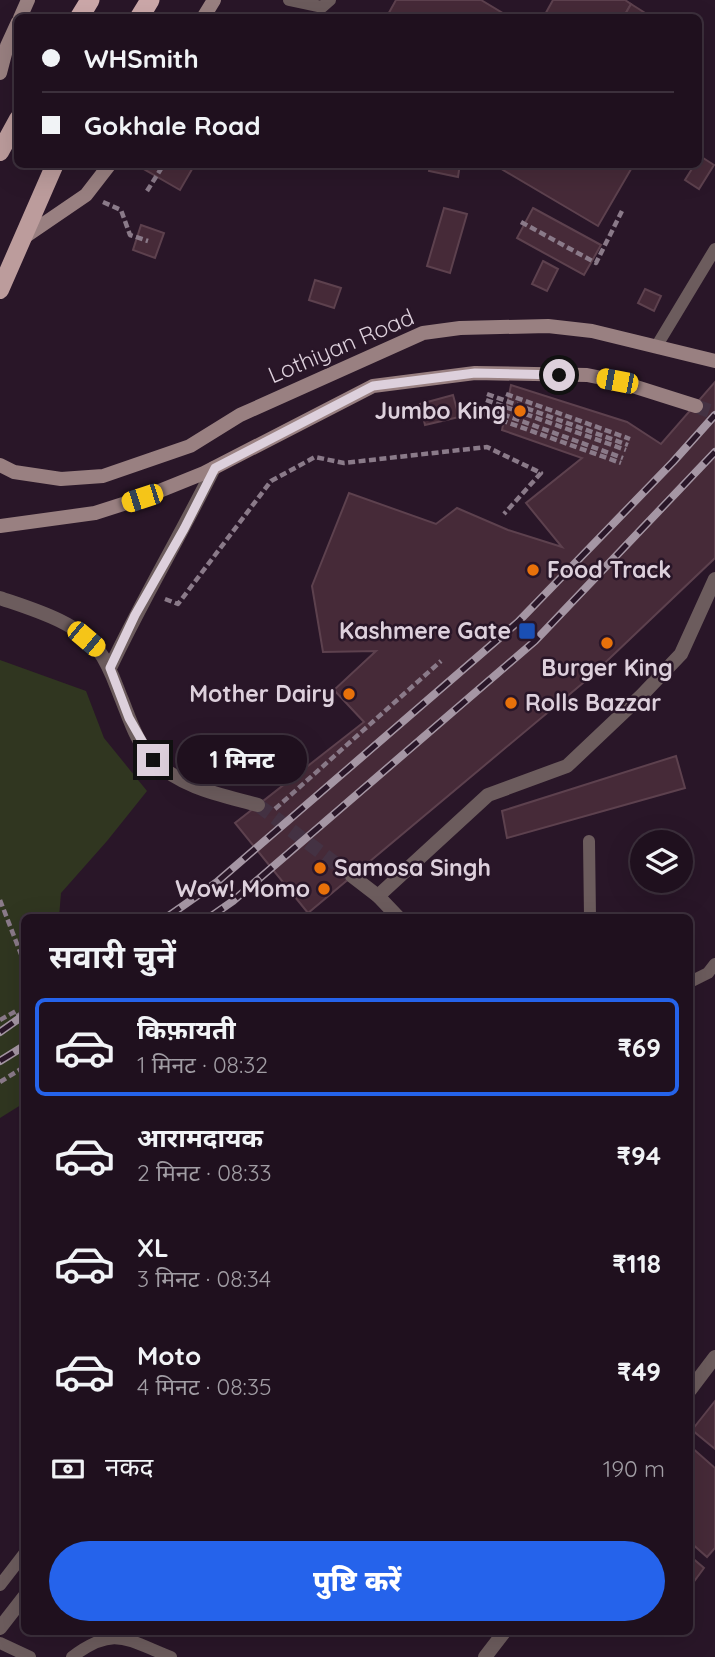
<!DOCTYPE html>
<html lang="hi">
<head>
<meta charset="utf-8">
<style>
  :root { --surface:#1f101e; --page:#2c1e2b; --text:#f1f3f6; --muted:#a19da4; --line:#3c303c; --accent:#2563eb }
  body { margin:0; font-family:Quicksand,"Noto Sans Devanagari",sans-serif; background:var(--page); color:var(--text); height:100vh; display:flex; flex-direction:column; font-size:26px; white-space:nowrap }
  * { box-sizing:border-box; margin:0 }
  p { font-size:23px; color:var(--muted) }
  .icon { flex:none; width:38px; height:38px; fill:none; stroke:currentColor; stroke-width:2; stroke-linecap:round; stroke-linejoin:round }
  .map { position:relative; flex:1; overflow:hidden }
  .panel { position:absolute; left:21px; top:914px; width:672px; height:721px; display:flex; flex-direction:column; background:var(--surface); border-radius:10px; box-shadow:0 7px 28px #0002,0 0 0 2px var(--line) }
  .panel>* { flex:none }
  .guide { position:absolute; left:14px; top:14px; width:688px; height:154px; border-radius:10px; box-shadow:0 7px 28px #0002,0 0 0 2px var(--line); display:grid; align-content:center; height:154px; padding:0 28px; background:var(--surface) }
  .fabs { position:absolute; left:630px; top:830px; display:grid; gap:14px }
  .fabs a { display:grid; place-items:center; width:63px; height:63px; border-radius:50%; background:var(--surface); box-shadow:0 7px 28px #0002,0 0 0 2px var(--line); font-size:35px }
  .end { position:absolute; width:32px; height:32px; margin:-16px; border:9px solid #ddd0dc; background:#111; box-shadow:0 0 0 4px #111 }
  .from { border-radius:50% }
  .bubble { position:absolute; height:49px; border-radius:24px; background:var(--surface); box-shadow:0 7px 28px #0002,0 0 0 2px var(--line); font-size:23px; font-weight:800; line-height:49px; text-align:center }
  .car { position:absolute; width:21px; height:42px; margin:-21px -10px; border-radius:9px; box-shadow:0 0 5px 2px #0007; background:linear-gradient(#f5c518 24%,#345 0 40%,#f5c518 0 76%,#345 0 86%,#f5c518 0) }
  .guide b { display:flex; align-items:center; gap:24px; height:66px; font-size:26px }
  .guide b+b { border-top:2px solid var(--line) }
  .guide i { width:18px; height:18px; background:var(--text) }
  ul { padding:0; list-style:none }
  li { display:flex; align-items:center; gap:21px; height:98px; margin:0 14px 10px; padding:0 14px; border:4px solid transparent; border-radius:10px }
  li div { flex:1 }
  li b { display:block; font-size:26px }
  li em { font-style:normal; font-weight:800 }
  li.active { border-color:var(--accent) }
  li>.icon { width:63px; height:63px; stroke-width:1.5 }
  h2 { padding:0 28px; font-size:32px; line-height:84px }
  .pay { display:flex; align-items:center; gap:18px; height:77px; padding:0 28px; font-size:26px }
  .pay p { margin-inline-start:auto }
  .primary-button { display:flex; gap:14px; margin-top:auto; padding:14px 28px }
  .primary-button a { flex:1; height:80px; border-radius:42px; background:var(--accent); color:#fff; font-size:28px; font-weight:800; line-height:80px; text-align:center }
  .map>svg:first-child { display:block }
  .green { fill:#303620 }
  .building { fill:#462a38; stroke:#5d414e; stroke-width:2 }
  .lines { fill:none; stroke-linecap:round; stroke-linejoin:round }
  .minor-tunnel { stroke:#443243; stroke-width:14; stroke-dasharray:14 7; stroke-linecap:butt }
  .secondary-tunnel { stroke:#443243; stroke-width:14; stroke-dasharray:14 7; stroke-linecap:butt }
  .path { stroke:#8a7a89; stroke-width:4.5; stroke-dasharray:7 3.5; stroke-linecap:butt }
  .service { stroke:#6c5c5d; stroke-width:12 }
  .pedestrian { stroke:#6c5c5d; stroke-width:14 }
  .minor { stroke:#6c5c5d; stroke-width:14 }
  .tertiary { stroke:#6c5c5d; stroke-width:14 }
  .secondary { stroke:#998081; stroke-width:14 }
  .primary { stroke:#bc9c9c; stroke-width:18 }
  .trunk { stroke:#cca8a9; stroke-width:19 }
  .rail-casing { stroke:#a596a4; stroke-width:8 }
  .rail { stroke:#291628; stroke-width:5; stroke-dasharray:16; stroke-linecap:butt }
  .route { stroke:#ddd0dc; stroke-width:9 }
  .food-dot { fill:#e8710a; stroke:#291628; stroke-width:2.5 }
  .transit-dot { fill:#1a4fb4; stroke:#291628; stroke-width:2.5 }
  .labels { text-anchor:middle; stroke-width:5; stroke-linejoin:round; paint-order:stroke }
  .street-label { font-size:23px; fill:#ddd0dc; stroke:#291628 }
  .poi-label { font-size:23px; font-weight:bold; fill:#ddd0dc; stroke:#291628; text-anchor:end }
</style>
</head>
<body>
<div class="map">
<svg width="715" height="1657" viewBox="0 0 715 1657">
  <rect width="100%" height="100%" fill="#291628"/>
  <path class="green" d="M0 660 86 691 104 738 147 791 107 841 61 893 59 917H24V1103L0 1118Z"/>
  <g class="building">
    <path d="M396 0H481L511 18H386Z"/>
    <path d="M553 0H625L631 4 623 18H543Z"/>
    <path d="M631 4 653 18H623Z"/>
    <path d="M700 156 714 165 699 189 685 180 695 164H698Z"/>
    <path d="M144 164H195L180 190 142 168Z"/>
    <path d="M430 164H460L458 177 429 171Z"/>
    <path d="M493 164H634L598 226Z"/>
    <path d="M444 208 467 214 450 273 427 266Z"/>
    <path d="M533 208 601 245 584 275 517 238Z"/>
    <path d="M141 225 164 233 155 258 133 250Z"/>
    <path d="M543 261 558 269 547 291 532 284Z"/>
    <path d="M315 280 341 288 334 308 309 300Z"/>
    <path d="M645 289 661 296 654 311 638 303Z"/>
    <path d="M715 382V558L589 678 308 913 235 823 364 722 334 690 376 651 323 652 312 586 349 493 436 524 457 508 508 530 562 547 526 503 582 458 502 430 511 385 627 422 661 444Z"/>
    <path d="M453 395 459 417 425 425 420 404Z"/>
    <path d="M676 756 685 788 507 838 502 811Z"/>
    <path d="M715 1401V1449L692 1430Z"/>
    <path d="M690 1446 715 1468V1548L707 1557 690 1542Z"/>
    <path d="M690 1556 704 1568 690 1587Z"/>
  </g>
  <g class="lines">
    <path class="minor-tunnel" d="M258 805 352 876"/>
    <path class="secondary-tunnel" d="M696 406 715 413"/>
    <g class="path">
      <path d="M147 191 164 164"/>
      <path d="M103 202 121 210 130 235 148 241"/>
      <path d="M521 222 596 263 623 209"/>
      <path d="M487 394 628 445"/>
      <path d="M506 394 630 439"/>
      <path d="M486 400 626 450"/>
      <path d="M483 407 623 458"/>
      <path d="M481 413 621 463"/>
      <path d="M165 599 178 604 271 481 315 457 344 463 487 447 541 473 504 514"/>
      <path d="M275 809 441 661"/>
      <path d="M0 900 24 962"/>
      <path d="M0 1020 16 1011 24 1024"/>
      <path d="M0 1082 24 1067"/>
    </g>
    <g class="service">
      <path d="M289 0 322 7 330 0"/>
      <path d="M656 347 715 249"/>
      <path d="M589 841 590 917"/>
      <path d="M690 982 708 973 715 964"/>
      <path d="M0 1585 24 1554"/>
      <path d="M0 1643 30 1657"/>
      <path d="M72 1657C114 1625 127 1640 171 1657"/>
    </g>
    <path class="pedestrian" d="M378 896 488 795 567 766 642 695 681 654 715 579"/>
    <g class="minor">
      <path d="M0 598C32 609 78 622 99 651 110 666 115 683 122 700 130 720 138 746 155 761 182 788 222 795 258 805"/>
      <path d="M110 668C142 600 181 535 214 468"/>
      <path d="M352 876 378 896 398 917"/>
      <path d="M0 1628 24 1597"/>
    </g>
    <g class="tertiary">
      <path d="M690 1390 715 1357"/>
      <path d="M485 1657 505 1631"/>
    </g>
    <g class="secondary">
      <path d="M20 18 28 0"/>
      <path d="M203 18 214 0"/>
      <path d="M0 73 7 46 18 22"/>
      <path d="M23 238 86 195 110 164"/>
      <path d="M0 465 14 472 61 479 103 476 190 446 240 415 423 333 460 328 548 326 592 331 715 361"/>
      <path d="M0 526 95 513 142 498 204 473 373 386 475 373 587 375 617 381 696 406"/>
    </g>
    <g class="primary">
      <path d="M0 152 18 119"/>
      <path d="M0 290 55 164"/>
    </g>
    <g class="trunk">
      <path d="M79 18 90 0"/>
      <path d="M139 18 150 0"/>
    </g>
    <defs>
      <g id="rail">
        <path d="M167 917 217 882 518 622 673 462 715 415"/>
        <path d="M210 917 233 901 535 641 715 452"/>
        <path d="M0 1032 24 1015"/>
        <path d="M0 1061 24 1046"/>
      </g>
    </defs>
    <use href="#rail" class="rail-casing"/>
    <use href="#rail" class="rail"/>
  </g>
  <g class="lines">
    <path class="route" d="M153 760 129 718 110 668 135 615 184 529 215 468 373 386 475 373 559 375"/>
  </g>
  <g class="food-dot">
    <circle cx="520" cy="411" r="7"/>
    <circle cx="533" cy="570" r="7"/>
    <circle cx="607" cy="643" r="7"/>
    <circle cx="349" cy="694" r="7"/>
    <circle cx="511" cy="703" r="7"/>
    <circle cx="320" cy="868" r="7"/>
    <circle cx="324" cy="889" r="7"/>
  </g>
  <rect class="transit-dot" x="518" y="622" width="18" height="18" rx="3.5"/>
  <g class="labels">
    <g class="street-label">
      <text transform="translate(341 346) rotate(-23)" y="8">Lothiyan Road</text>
    </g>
    <g class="poi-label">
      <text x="506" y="419">Jumbo King</text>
      <text x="547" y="578" text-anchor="start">Food Track</text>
      <text x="511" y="639">Kashmere Gate</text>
      <text x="607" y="676" text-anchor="middle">Burger King</text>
      <text x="335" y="702">Mother Dairy</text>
      <text x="525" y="711" text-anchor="start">Rolls Bazzar</text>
      <text x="334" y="876" text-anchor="start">Samosa Singh</text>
      <text x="310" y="897">Wow! Momo</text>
    </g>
  </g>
</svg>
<div class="fabs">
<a><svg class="icon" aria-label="layers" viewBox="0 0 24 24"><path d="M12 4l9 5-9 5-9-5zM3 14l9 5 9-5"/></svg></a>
</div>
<i class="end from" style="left:559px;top:375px"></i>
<i class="end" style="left:153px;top:760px"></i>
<div class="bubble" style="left:177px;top:735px;width:130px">1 मिनट</div>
<i class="car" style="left:617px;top:381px;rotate:281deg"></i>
<i class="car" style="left:142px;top:498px;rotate:252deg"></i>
<i class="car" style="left:86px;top:639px;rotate:130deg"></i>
<div class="guide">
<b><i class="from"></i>WHSmith</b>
<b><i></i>Gokhale Road</b>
</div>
<section class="panel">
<h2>सवारी चुनें</h2>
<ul>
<li class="active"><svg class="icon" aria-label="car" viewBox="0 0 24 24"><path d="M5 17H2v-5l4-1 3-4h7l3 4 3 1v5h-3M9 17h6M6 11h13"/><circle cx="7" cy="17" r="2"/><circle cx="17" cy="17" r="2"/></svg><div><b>किफ़ायती</b><p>1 मिनट · 08:32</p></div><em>₹69</em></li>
<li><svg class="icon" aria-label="car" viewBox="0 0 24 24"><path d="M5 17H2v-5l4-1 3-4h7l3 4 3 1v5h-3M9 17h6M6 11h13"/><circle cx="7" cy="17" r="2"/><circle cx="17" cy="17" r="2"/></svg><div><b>आरामदायक</b><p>2 मिनट · 08:33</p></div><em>₹94</em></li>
<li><svg class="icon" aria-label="car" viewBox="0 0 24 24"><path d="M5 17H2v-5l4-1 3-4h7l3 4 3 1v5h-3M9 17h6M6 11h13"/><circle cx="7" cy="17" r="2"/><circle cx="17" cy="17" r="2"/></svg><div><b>XL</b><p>3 मिनट · 08:34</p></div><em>₹118</em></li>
<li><svg class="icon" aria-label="car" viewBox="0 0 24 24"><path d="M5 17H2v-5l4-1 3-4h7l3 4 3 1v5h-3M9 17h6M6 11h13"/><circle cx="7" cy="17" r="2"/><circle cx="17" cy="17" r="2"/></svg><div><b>Moto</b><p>4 मिनट · 08:35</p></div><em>₹49</em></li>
</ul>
<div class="pay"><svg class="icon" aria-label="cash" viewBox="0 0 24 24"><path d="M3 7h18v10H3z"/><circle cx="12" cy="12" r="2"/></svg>नकद<p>190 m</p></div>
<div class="primary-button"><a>पुष्टि करें</a></div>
</section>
</div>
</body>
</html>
